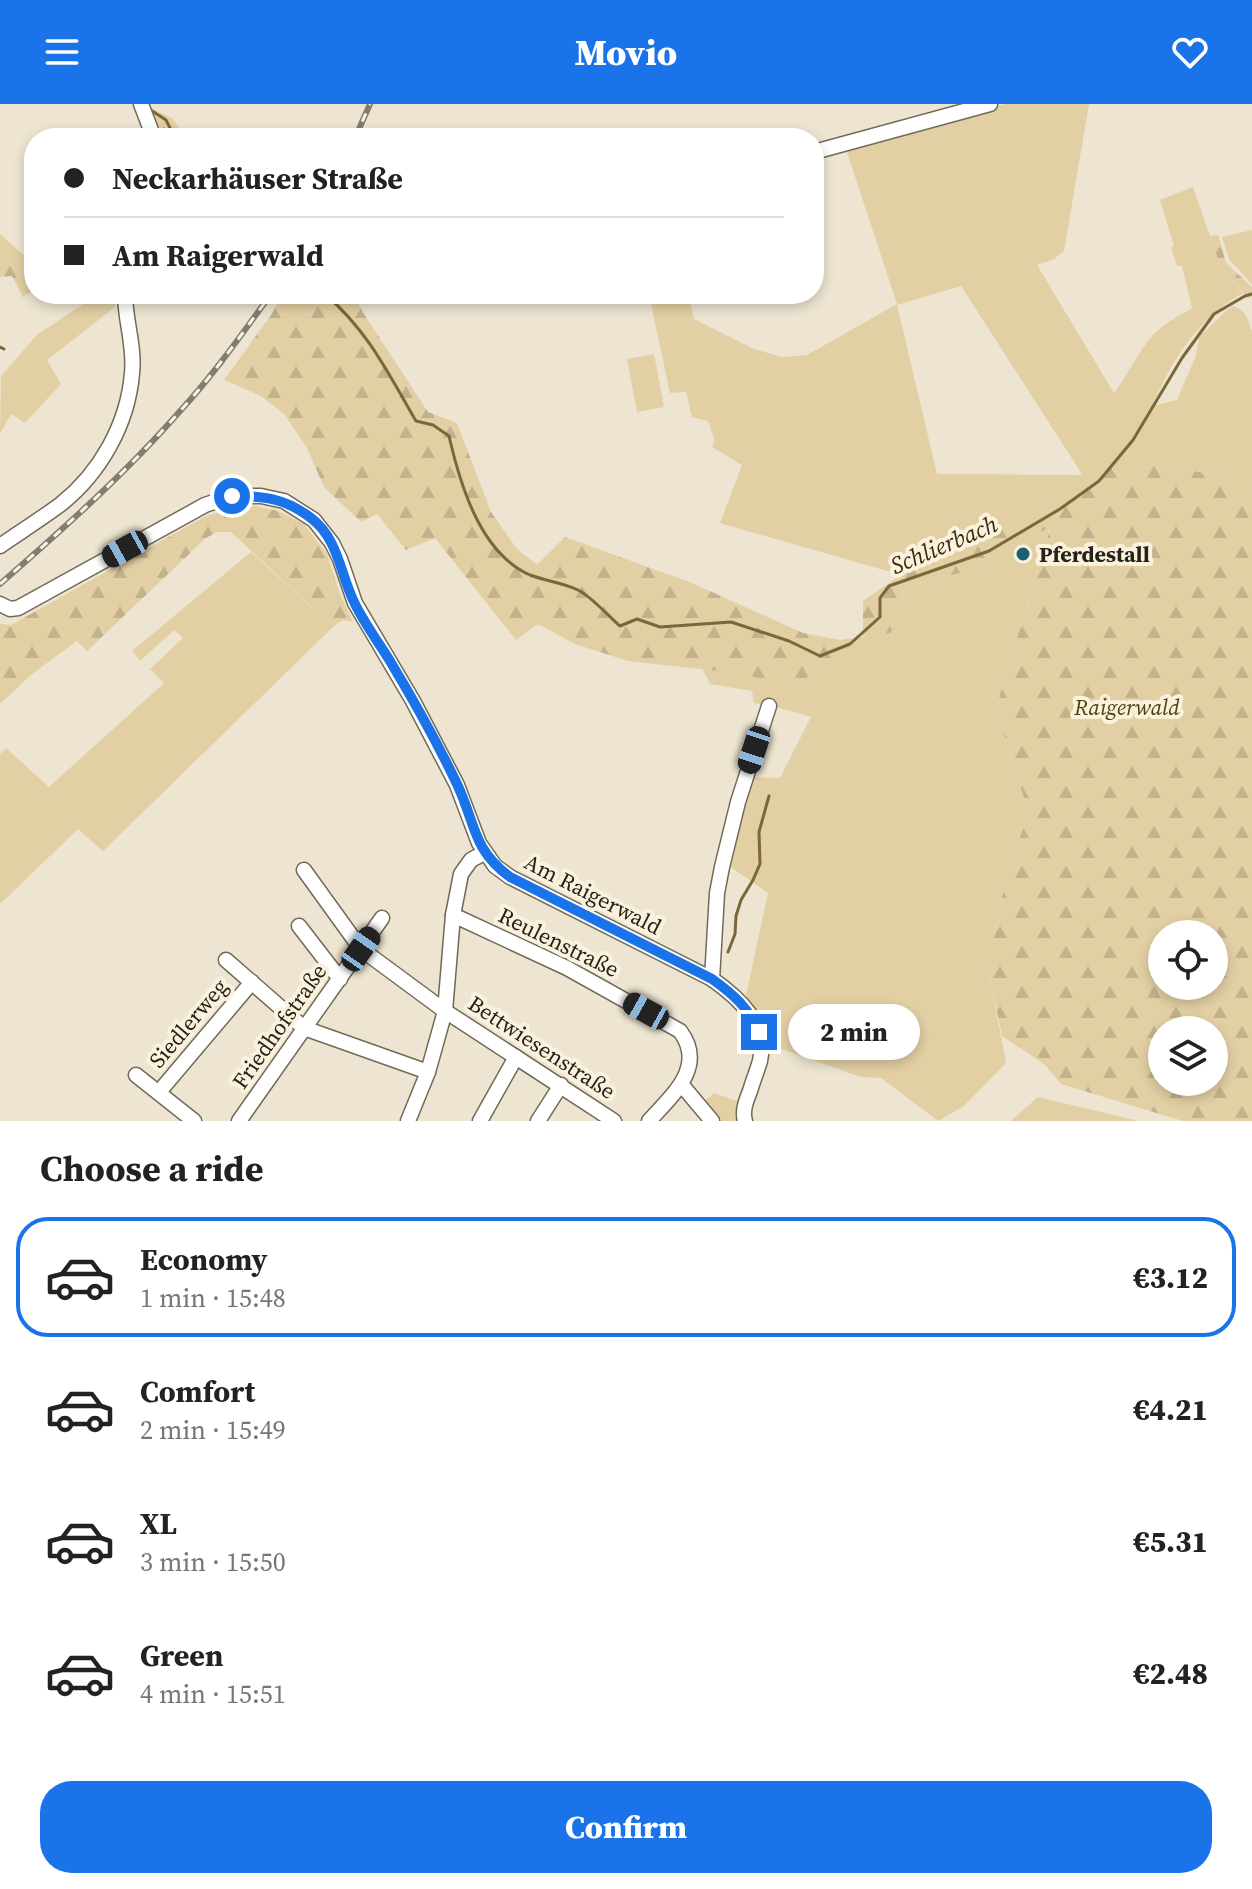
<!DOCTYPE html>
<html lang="en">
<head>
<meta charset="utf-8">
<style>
  :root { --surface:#fff; --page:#f6f6f6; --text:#222; --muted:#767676; --line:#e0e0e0; --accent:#1a73e8 }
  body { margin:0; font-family:"Source Serif 4",serif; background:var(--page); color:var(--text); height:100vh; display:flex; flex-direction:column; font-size:30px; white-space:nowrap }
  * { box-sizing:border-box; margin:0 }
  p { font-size:26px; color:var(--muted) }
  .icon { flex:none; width:44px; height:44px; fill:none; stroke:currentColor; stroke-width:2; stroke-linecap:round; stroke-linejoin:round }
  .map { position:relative; height:1017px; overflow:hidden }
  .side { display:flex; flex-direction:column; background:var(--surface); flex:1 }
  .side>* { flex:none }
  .hud { position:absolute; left:24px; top:24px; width:800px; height:176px; border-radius:32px; box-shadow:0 4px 12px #0003; display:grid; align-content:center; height:176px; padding:0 40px; background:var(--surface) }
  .buttons { position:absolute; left:1148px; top:816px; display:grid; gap:16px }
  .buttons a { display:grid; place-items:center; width:80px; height:80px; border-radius:50%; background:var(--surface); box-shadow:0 4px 12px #0003; font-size:40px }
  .end { position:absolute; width:36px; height:36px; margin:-18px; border:10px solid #1a73e8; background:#fff; box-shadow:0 0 0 4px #fff }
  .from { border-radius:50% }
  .bubble { position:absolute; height:56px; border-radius:28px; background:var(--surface); box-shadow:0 4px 12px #0003; font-size:26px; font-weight:800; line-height:56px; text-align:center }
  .car { position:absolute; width:24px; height:48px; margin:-24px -12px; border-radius:10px; box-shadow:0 0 6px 2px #0007; background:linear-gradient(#222 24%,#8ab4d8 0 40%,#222 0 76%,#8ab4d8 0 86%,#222 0) }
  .hud b { display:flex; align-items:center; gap:28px; height:76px; font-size:30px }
  .hud b+b { border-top:2px solid var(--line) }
  .hud i { width:20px; height:20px; background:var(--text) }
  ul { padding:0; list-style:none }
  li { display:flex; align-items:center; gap:24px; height:120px; margin:0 16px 12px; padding:0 24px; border:4px solid transparent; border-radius:32px }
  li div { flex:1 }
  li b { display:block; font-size:30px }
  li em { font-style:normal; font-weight:800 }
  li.current { border-color:var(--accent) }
  li>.icon { width:72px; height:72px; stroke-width:1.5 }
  h2 { padding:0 40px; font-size:36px; line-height:96px }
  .cta { display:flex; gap:16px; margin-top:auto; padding:16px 40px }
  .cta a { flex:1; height:92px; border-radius:32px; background:var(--accent); color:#fff; font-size:32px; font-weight:800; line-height:92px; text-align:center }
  header { display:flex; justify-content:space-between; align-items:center; height:104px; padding:0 40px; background:var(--accent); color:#fff; font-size:36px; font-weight:800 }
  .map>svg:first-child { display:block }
  .green { fill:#e2cfa4; fill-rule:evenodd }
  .forest { fill:url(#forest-firs); fill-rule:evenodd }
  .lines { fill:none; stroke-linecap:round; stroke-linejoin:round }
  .stream { stroke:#7a673a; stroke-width:3 }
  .minor-casing { stroke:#726a59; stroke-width:17 }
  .minor { stroke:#fff; stroke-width:14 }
  .rail-casing { stroke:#827d6f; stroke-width:6 }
  .rail { stroke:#fbf2de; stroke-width:3; stroke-dasharray:9; stroke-linecap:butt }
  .route { stroke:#1a73e8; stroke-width:10 }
  .poi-dot { fill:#18616f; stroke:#fbf2de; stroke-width:3 }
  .labels { text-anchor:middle; stroke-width:8; stroke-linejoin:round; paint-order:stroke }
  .poi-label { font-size:22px; font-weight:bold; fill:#25221a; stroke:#fbf2de; text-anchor:start }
  .park-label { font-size:22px; font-style:italic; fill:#51400e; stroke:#fbf2de }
  .street-label { font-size:22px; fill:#25221a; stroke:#fbf2de }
  .water-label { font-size:24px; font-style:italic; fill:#372c0f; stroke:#fbf2de }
</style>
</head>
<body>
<header><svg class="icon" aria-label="menu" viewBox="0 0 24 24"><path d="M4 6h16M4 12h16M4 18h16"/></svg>Movio<svg class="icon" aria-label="heart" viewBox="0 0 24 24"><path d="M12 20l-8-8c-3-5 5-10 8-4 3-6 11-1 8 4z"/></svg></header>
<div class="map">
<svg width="1252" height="1017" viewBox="0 0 1252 1017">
  <defs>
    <pattern id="forest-firs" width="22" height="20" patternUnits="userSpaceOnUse" patternTransform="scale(2)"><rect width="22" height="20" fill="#e2cfa4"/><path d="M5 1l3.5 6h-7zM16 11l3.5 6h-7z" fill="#c2b18d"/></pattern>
  </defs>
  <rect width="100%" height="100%" fill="#ede5d1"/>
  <g class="green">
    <path d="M1006 0H1089L1064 147 1054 155 1037 161 1114 289C1128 271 1138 247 1154 230 1165 219 1179 212 1192 204L1182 162H1177L1171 144 1174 142 1160 96 1193 83 1220 161 1243 190C1233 194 1226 200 1217 207 1184 236 1170 263 1152 302L1177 296 1195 254 1200 232 1227 206 1233 202C1246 206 1248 216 1252 227V379L1156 359 1130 370 1114 361C1095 375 1069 398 1048 407 999 428 945 441 901 471L720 419 742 361 712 343 715 337 708 317 692 313 686 288 670 289 649 190H688L694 215 754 245 782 253 807 251 897 200 845 42ZM961 182 1082 370V371L937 370 897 201Z"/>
    <path d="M1252 126V180L1229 155 1222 133Z"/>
    <path d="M98 190H116L115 203 47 256 61 280 25 319 11 310 0 330 1 272 37 231Z"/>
    <path d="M654 250 664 303 637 308 627 255Z"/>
    <path d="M1051 421 996 604 1029 710 1008 763 988 864 1006 959 964 1002 938 1017 881 974 861 973 767 940 763 919 746 891 768 789 728 761 750 673 780 674 811 613 777 603 754 599 752 587 710 580 702 564 737 569 847 561 840 536 890 529 898 499 908 482 979 464Z"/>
    <path d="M251 448 333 523 103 747 78 725 0 800V650L6 644 49 683 164 579 150 565 183 534 174 526 140 557 132 547Z"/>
    <path d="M714 989 739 998 735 1011 737 1017H717L702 999Z"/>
    <path d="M1038 993 1139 1017H1011Z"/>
  </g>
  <g class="forest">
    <path d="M151 4 172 14 187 34H159Z"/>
    <path d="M0 130 26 153 34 145V185L23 193 12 172 0 173Z"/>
    <path d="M1218 131 1226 159 1252 183V193L1247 194 1220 161 1210 132Z"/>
    <path d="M283 190H353L364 210 428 308 457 319 491 408 517 445 537 461 565 433 692 479 803 529 840 536 848 561 784 580 737 569 628 557 575 540 538 520 516 536 435 434 406 446 377 410 361 418 324 383 307 344 284 310 261 292 224 276 271 211Z"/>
    <path d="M1156 359 1252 379V1017H1183L1061 980 1044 960 1002 932 988 864 1008 763 1029 710 996 604 1051 422 979 464 908 482 898 499 891 529 863 533V497L912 463 965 439 1051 406 1115 361 1130 370ZM1162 830H1214V882H1162ZM1162 926H1214V978H1162Z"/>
    <path d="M255 402 278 407 304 420 327 450 340 490 353 518 343 516 333 523 231 428H217L206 434 87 547 77 537 32 570 0 600V520L11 521 206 412 235 404Z"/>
  </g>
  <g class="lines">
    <g class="stream">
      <path d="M149 5 166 16 175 34"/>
      <path d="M325 190C368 227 388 269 416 317L433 321 449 332C460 380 480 449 530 471 546 477 563 479 578 486 591 492 608 512 620 522L637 515 660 523 731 518 789 537 820 552 850 540 880 513V494L889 482 989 447 1060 405 1099 377 1133 336 1182 254 1214 210 1245 192 1252 190"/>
      <path d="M0 243 4 245"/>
      <path d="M728 848 735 830 736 812 741 796 753 776 760 760 759 728 769 692"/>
    </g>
    <defs>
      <g id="minor">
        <path d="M141 0 154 34"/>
        <path d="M814 48 990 0"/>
        <path d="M0 442C20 428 41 415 61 400 100 369 128 320 132 269 135 243 125 216 125 190"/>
        <path d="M0 500 10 505 18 504 205 401 232 392H261L284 397 314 416 332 439 340 455 355 499 413 597 457 681 479 739 495 762 510 773 712 875C739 894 768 920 760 957 757 967 753 977 750 987 746 997 742 1007 745 1017"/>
        <path d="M304 766 361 845 445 907 614 1017"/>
        <path d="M453 811 567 864 680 927C707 963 672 991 649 1017"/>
        <path d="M299 822 340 875"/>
        <path d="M226 856 304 924 428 968"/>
        <path d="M712 875 717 789 722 763 738 698 769 602"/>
        <path d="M136 971 194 1017"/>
        <path d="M681 980 712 1017"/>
        <path d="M159 988 252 878"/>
        <path d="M239 1017 382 814"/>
        <path d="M408 1017 428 968 445 907 453 811 461 770 471 756 484 749"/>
        <path d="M480 1017 516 953"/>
        <path d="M538 1017 561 981"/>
      </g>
    </defs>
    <use href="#minor" class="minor-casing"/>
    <use href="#minor" class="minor"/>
    <defs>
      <g id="rail">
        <path d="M355 34 370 0"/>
        <path d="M0 480C63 425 126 369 181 306 214 270 242 230 271 190"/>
      </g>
    </defs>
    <use href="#rail" class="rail-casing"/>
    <use href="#rail" class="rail"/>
  </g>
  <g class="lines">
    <path class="route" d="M232 392C264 392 285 394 311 414 339 435 340 471 355 500 365 520 378 538 390 557 414 597 437 638 457 680 476 720 472 745 510 773L712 875C733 890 749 904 759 928"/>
  </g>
  <circle class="poi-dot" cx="1023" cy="450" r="8"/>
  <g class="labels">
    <g class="poi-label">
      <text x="1039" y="458">Pferdestall</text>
    </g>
    <g class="park-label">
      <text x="1127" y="611">Raigerwald</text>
    </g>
    <g class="street-label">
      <text transform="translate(593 790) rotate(27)" y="8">Am Raigerwald</text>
      <text transform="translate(559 838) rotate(26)" y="8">Reulenstraße</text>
      <text transform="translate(188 919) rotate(-50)" y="8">Siedlerweg</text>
      <text transform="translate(279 922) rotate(-55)" y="8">Friedhofstraße</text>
      <text transform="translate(542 943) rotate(33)" y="8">Bettwiesenstraße</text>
    </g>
    <g class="water-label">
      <text transform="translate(944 441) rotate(-23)" y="8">Schlierbach</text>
    </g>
  </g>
</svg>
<div class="buttons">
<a><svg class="icon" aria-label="locate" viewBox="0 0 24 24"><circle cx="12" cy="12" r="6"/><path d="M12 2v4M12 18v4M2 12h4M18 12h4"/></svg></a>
<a><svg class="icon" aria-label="layers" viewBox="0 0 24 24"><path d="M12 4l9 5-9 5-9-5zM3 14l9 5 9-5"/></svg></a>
</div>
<i class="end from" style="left:232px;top:392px"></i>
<i class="end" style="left:759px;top:928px"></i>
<div class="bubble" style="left:788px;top:900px;width:132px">2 min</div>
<i class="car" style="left:125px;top:445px;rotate:241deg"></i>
<i class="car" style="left:754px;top:646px;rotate:198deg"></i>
<i class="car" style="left:361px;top:845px;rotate:35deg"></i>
<i class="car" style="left:646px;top:907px;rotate:299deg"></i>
<div class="hud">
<b><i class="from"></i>Neckarhäuser Straße</b>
<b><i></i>Am Raigerwald</b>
</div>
</div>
<section class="side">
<h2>Choose a ride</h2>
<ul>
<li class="current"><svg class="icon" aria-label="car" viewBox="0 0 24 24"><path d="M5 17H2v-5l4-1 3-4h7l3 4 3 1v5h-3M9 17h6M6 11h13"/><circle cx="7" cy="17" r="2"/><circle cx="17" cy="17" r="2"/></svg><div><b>Economy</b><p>1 min · 15:48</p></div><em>€3.12</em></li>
<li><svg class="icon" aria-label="car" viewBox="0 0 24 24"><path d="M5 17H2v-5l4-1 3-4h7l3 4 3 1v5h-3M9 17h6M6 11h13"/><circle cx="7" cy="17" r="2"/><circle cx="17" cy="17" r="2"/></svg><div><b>Comfort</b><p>2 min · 15:49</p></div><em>€4.21</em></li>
<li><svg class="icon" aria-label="car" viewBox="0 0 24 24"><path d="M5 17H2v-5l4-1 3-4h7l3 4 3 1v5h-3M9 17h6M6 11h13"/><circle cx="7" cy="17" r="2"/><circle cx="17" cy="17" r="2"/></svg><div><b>XL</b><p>3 min · 15:50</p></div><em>€5.31</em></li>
<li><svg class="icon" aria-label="car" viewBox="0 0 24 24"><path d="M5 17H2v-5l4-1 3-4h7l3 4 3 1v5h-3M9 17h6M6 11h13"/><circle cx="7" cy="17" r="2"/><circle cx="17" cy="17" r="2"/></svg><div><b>Green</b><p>4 min · 15:51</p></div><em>€2.48</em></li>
</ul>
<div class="cta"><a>Confirm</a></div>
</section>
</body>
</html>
